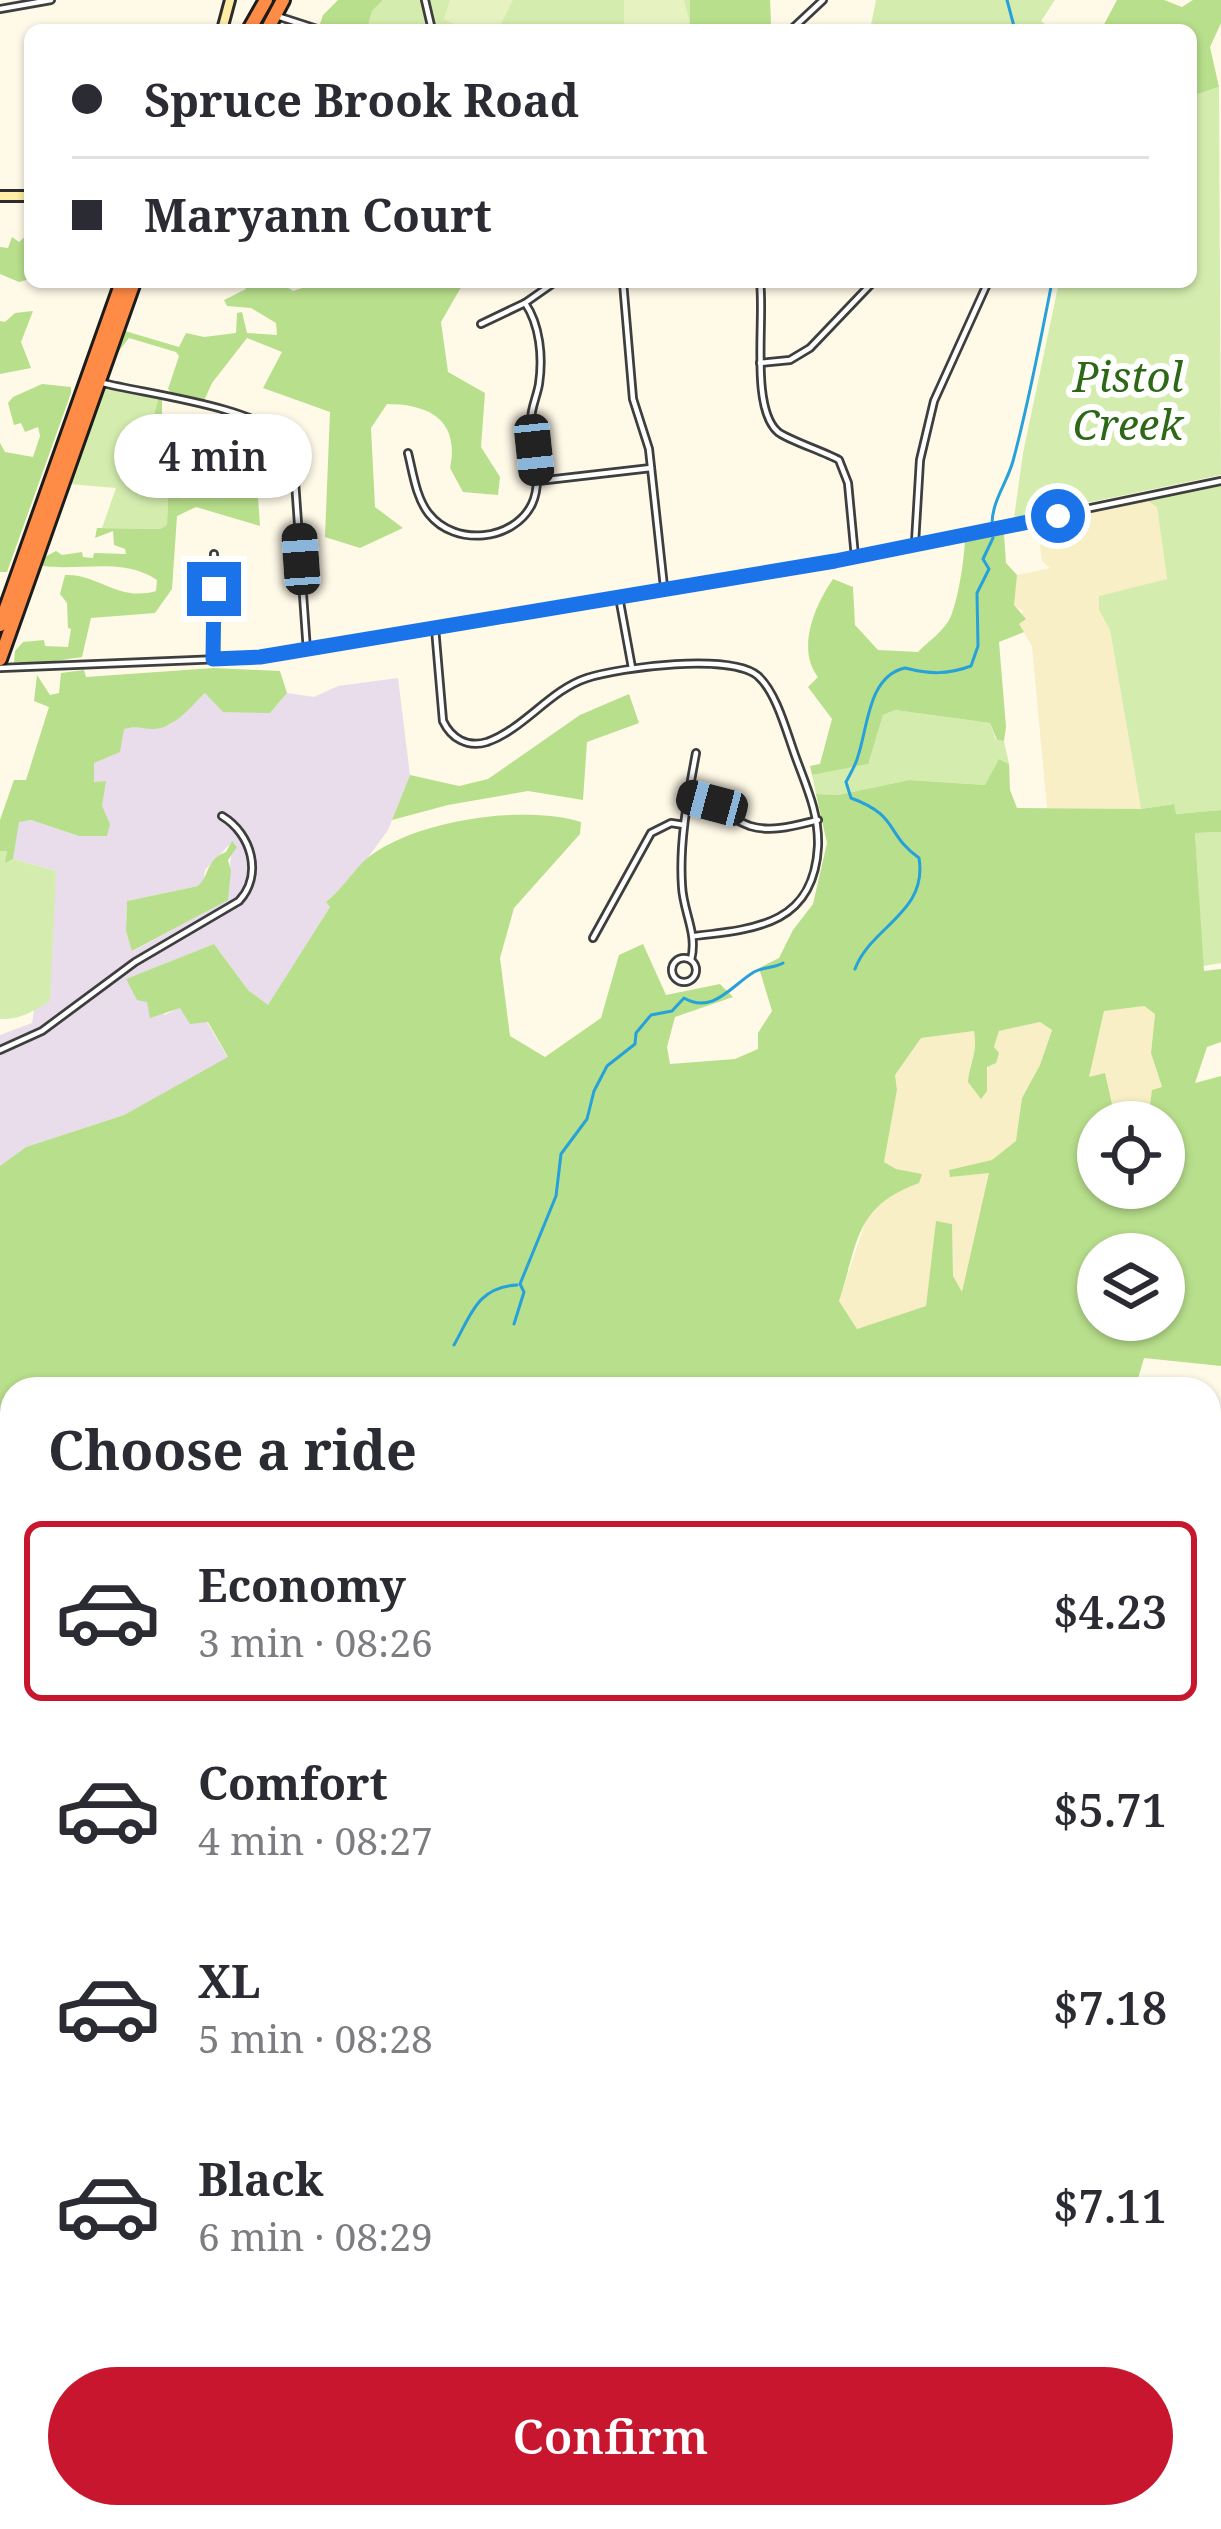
<!DOCTYPE html>
<html lang="en">
<head>
<meta charset="utf-8">
<style>
  :root { --surface:#fff; --page:#f2f2f3; --text:#2b2b33; --muted:#7c7c81; --line:#e1e1e2; --accent:#c7162d }
  body { margin:0; font-family:"Noto Serif",serif; background:var(--page); color:var(--text); height:100vh; display:flex; flex-direction:column; font-size:45px; white-space:nowrap }
  * { box-sizing:border-box; margin:0 }
  p { font-size:39px; color:var(--muted) }
  .icon { flex:none; width:66px; height:66px; fill:none; stroke:currentColor; stroke-width:2; stroke-linecap:round; stroke-linejoin:round }
  .map { position:relative; flex:1; overflow:hidden }
  .side { position:absolute; left:0px; top:1377px; width:1221px; height:1152px; display:flex; flex-direction:column; background:var(--surface); border-radius:36px 36px 0 0; box-shadow:0 3px 9px #0004 }
  .side>* { flex:none }
  .hud { position:absolute; left:24px; top:24px; width:1173px; height:264px; border-radius:18px; box-shadow:0 3px 9px #0004; display:grid; align-content:center; height:264px; padding:0 48px; background:var(--surface) }
  .tools { position:absolute; left:1077px; top:1101px; display:grid; gap:24px }
  .tools a { display:grid; place-items:center; width:108px; height:108px; border-radius:50%; background:var(--surface); box-shadow:0 3px 9px #0004; font-size:60px }
  .end { position:absolute; width:54px; height:54px; margin:-27px; border:15px solid #1a73e8; background:#fff; box-shadow:0 0 0 6px #fff }
  .from { border-radius:50% }
  .bubble { position:absolute; height:84px; border-radius:42px; background:var(--surface); box-shadow:0 3px 9px #0004; font-size:39px; font-weight:600; line-height:84px; text-align:center }
  .car { position:absolute; width:36px; height:72px; margin:-36px -18px; border-radius:15px; box-shadow:0 0 9px 3px #0007; background:linear-gradient(#222 24%,#8ab4d8 0 40%,#222 0 76%,#8ab4d8 0 86%,#222 0) }
  .hud b { display:flex; align-items:center; gap:42px; height:114px; font-size:45px }
  .hud b+b { border-top:3px solid var(--line) }
  .hud i { width:30px; height:30px; background:var(--text) }
  ul { padding:0; list-style:none }
  li { display:flex; align-items:center; gap:36px; height:180px; margin:0 24px 18px; padding:0 24px; border:6px solid transparent; border-radius:18px }
  li div { flex:1 }
  li b { display:block; font-size:45px }
  li em { font-style:normal; font-weight:600 }
  li.active { border-color:var(--accent) }
  li>.icon { width:108px; height:108px; stroke-width:1.5 }
  h2 { padding:0 48px; font-size:54px; line-height:144px }
  .action { display:flex; gap:24px; margin-top:auto; padding:24px 48px }
  .action a { flex:1; height:138px; border-radius:72px; background:var(--accent); color:#fff; font-size:48px; font-weight:600; line-height:138px; text-align:center }
  .map>svg:first-child { display:block }
  .industrial { fill:#e9ddeb; fill-rule:evenodd }
  .farmland { fill:#f8efc6 }
  .green { fill:#d4edae }
  .forest { fill:#b8df8c; fill-rule:evenodd }
  .pitch { fill:#e6f3c1 }
  .lines { fill:none; stroke-linecap:round; stroke-linejoin:round }
  .stream { stroke:#27a1da; stroke-width:3 }
  .street-casing { stroke:#3e3e3e; stroke-width:10 }
  .secondary-casing { stroke:#2d2d2d; stroke-width:14 }
  .highway-casing { stroke:#1c1c1c; stroke-width:18 }
  .street { stroke:#fff; stroke-width:4.5 }
  .secondary { stroke:#ffeea3; stroke-width:8 }
  .highway { stroke:#ff8c46; stroke-width:12 }
  .route { stroke:#1a73e8; stroke-width:15 }
  .labels { text-anchor:middle; stroke-width:12; stroke-linejoin:round; paint-order:stroke }
  .park-label { font-size:42px; font-style:italic; fill:#2d6816; stroke:#fff }
</style>
</head>
<body>
<div class="map">
<svg width="1221" height="2529" viewBox="0 0 1221 2529">
  <rect width="100%" height="100%" fill="#fff9e8"/>
  <path class="industrial" d="M398 678 410 775 388 830 356 874 326 902 330 907 268 1006 248 990 214 944 127 979 165 1015 180 1007 207 1022 228 1058 124 1115 26 1147 0 1166V1035L32 1023 56 871 13 859 18 822 31 820 79 836 105 818 102 806 105 781 93 783 94 762 123 729 137 725H170L205 693 270 713 287 693 314 697 338 686ZM232 842 227 900 133 951 126 931 127 901 198 886 203 883 205 870Z"/>
  <g class="farmland">
    <path d="M1136 501H1150L1157 506 1167 580 1099 596V610L1110 630 1141 809 1047 808 1032 646 1018 623 1023 611 1014 606V582L1017 575 1050 568 1042 561 1040 546 1052 520Z"/>
    <path d="M1143 1006 1155 1014 1151 1053 1162 1088 1152 1091 1148 1119 1116 1122 1105 1074 1088 1079 1104 1010Z"/>
    <path d="M1040 1022 1052 1029 1040 1065 1022 1098 1017 1141 992 1160 950 1177 990 1172 962 1295 953 1276 952 1224 936 1222 926 1306 857 1329 839 1301 869 1211 886 1196 919 1183 921 1174 896 1169 884 1162 897 1090 895 1075 921 1038 975 1031 977 1054 970 1066 987 1091 985 1078 999 1031Z"/>
  </g>
  <g class="green">
    <path d="M383 0H770L771 30H367L372 11Z"/>
    <path d="M876 0H1055L1041 21 1053 30H870Z"/>
    <path d="M1219 87 1221 475 1014 518 1023 453 1059 282H1191V96Z"/>
    <path d="M101 386 158 399 143 460 154 470 146 484 149 493 168 498 167 525 160 529 102 528 116 488 69 484 66 479Z"/>
    <path d="M1221 484V810L1175 814 1173 804 1141 809 1110 630 1099 610V596L1167 579 1157 507 1148 501Z"/>
    <path d="M895 710 990 723 996 740 1004 741 1009 764 999 759 986 785 909 780 838 795 816 794 812 775 867 764 883 715Z"/>
    <path d="M1221 832V963L1203 966 1195 833Z"/>
    <path d="M0 851H7L6 862 13 859 56 871 50 1001C34 1011 20 1020 0 1019Z"/>
    <path d="M12 2310V2517H128L129 2529H0V2311Z"/>
  </g>
  <g class="forest">
    <path d="M338 0H383L372 11 367 30H333L320 24 323 15Z"/>
    <path d="M690 0H770L771 30H677L690 24Z"/>
    <path d="M1117 0H1164L1182 7 1193 0H1221V23L1210 47 1219 87 1191 96V30H1101Z"/>
    <path d="M28 204H30V260L26 269 30 270V279L19 282 0 274V247L8 248 12 237 19 242 28 234Z"/>
    <path d="M242 282H279L293 291 321 282H464L441 322 448 372 485 393 481 447 500 477 498 495 463 492 450 468C460 420 429 404 387 404L371 428 375 507 403 528 360 548 325 537 330 412 263 388 282 352 247 338 212 383 203 403 175 396 168 389 179 356 176 352 129 338 119 351 116 347 125 331 179 347 186 333 204 337 236 333 237 313 242 312 247 333 277 335 276 323 251 308 227 306 224 300 246 289Z"/>
    <path d="M33 311 21 342 31 368 0 374V321L5 322 15 313Z"/>
    <path d="M42 384 71 387V393L7 572H0V443L5 452 33 457 40 436 38 427 25 432 21 423 14 425 8 403 13 397Z"/>
    <path d="M158 399 162 400V431L175 435 187 431 198 482 207 471C197 450 189 442 198 418L211 440 255 454 260 526 196 507 177 516 172 589 155 613 91 618 82 657 35 664 14 662 15 651 23 642 44 640 45 646 68 647 71 629 68 628 67 603 60 594 65 575C97 573 118 602 156 591L157 580C123 557 81 571 43 566L41 559 56 551 62 555 82 552 83 557 93 558 94 553 126 554 125 549 114 545 113 531 95 538 97 528 160 529 167 525 168 498 143 490 154 470 151 462 143 460Z"/>
    <path d="M1004 534 1006 563 1017 575 1014 605 1026 619 1019 624 1024 632 999 642 1006 727 1004 741 997 740 990 723 895 710 883 715 868 764 812 775 810 766 820 764 832 719 808 687 818 677C796 649 815 605 833 579L853 587 855 625 878 650 918 652C928 642 946 629 951 616 959 595 964 561 965 539Z"/>
    <path d="M214 668 280 671 287 693 270 713 223 712 205 693C191 706 175 728 154 729 141 729 137 725 124 729L120 752 94 763V782L106 781 102 806 110 824 107 836H79L31 820 19 822 13 859 5 863 7 851H0V820L14 780H26L49 707 34 701 37 675 50 695 59 693 61 673 84 670 86 677Z"/>
    <path d="M629 694 639 723 587 742 583 800 528 791 448 805 392 820 410 775 459 786 488 779 580 715Z"/>
    <path d="M999 759 1009 764 1010 790 1017 808 1141 809 1174 804 1176 814 1221 810V832L1195 833 1204 971 1221 969V1042L1207 1047 1195 1083 1221 1076V1366L1144 1358 1135 1389H12V2182L0 2184V1166L26 1147 124 1115 228 1057 208 1022 190 1024 180 1008 150 1018 147 1002 137 1000 126 979 214 944 248 990 268 1005 330 907 326 902C341 890 351 874 364 861 410 820 525 804 581 822L580 834 514 908 500 958 510 1036 545 1057 601 1018 619 955 643 944 666 995 720 984 733 997 675 1017 667 1047 670 1064 735 1059 758 1049V1033L772 1011 759 968 779 958 793 930 813 904 827 843 816 794 838 795 909 780 985 785ZM1144 1006 1155 1014 1151 1053 1162 1087 1152 1090 1148 1119 1137 1122H1164V1188H1098V1122H1116L1105 1073 1089 1077 1104 1011ZM1040 1022 1052 1030 1040 1065 1022 1098 1016 1141 992 1160 949 1170 950 1177 989 1173 962 1292 953 1276 952 1224 936 1221 926 1306 857 1329 839 1301C859 1241 854 1207 919 1183L922 1174 896 1169 884 1162 897 1090 895 1075 921 1038 974 1031C978 1054 970 1061 968 1082L981 1099 987 1091V1067L996 1063 999 1053 994 1047 999 1031ZM1098 1254H1164V1320H1098Z"/>
    <path d="M232 841 237 847 228 860 231 871 228 900 132 951 126 931 127 901 198 886C210 875 206 859 226 852Z"/>
    <path d="M1221 1942V2358L1209 2394V1944Z"/>
    <path d="M12 2223V2310L0 2311V2225Z"/>
    <path d="M1209 2503 1221 2505V2529H1114L1103 2517H1209Z"/>
    <path d="M135 2517H927L926 2529H135Z"/>
  </g>
  <g class="pitch">
    <path d="M450 0H513L498 30H466L444 19Z"/>
    <path d="M624 0H684L690 23 669 30H624Z"/>
  </g>
  <g class="lines">
    <g class="stream">
      <path d="M1007 0 1015 30"/>
      <path d="M992 524C992 501 1007 483 1013 461 1029 402 1040 342 1052 282"/>
      <path d="M855 969C871 926 928 913 919 858 885 834 900 816 851 798L846 782C850 774 856 765 858 756 868 727 868 676 905 668 929 674 947 675 971 666L978 646 977 593 989 569 983 559 993 538"/>
      <path d="M514 1324 524 1292 520 1284 556 1196 561 1154 587 1119 594 1091 607 1066 635 1044 636 1033 651 1015 672 1011 684 998C713 1015 732 985 754 972 763 967 775 968 783 963"/>
      <path d="M454 1345C471 1315 477 1287 517 1285"/>
    </g>
    <defs>
      <g id="street">
        <path d="M425 0 432 30"/>
        <path d="M0 9 51 0"/>
        <path d="M280 17 320 30"/>
        <path d="M791 30 823 0"/>
        <path d="M623 282 633 399 649 449 664 587"/>
        <path d="M760 282C765 319 750 408 778 432 788 440 825 452 839 460L848 483 855 557"/>
        <path d="M481 324 525 303 555 282"/>
        <path d="M760 363 790 360 810 348 873 282"/>
        <path d="M103 383C146 394 258 407 285 440 292 448 293 458 294 467L307 651"/>
        <path d="M408 453C413 473 416 498 429 514 455 547 514 541 532 504 544 479 530 447 531 420 531 408 537 396 539 384 543 357 540 325 525 303"/>
        <path d="M538 481 651 468"/>
        <path d="M915 543 920 460 934 401 988 282"/>
        <path d="M619 597 632 668"/>
        <path d="M435 628 443 721C451 738 467 748 487 742 524 729 550 690 587 678 621 667 731 653 758 676 777 693 787 734 796 758 807 788 819 814 818 846 814 924 757 929 694 936"/>
        <path d="M213 659 214 554"/>
        <path d="M0 668 245 658 307 651 835 561 1221 481"/>
        <path d="M688 797C712 803 728 818 750 826 772 833 797 825 818 820"/>
        <path d="M593 938 651 833 671 823 684 825"/>
        <circle cx="684" cy="970" r="12"/>
        <path d="M691 960C698 933 683 912 682 886 679 841 688 797 696 753"/>
        <path d="M0 1050 42 1031 135 962 239 901C263 875 252 834 222 816"/>
        <path d="M1209 1496 1221 1468"/>
        <path d="M1209 1907 1221 1903"/>
        <path d="M405 2529 407 2517"/>
        <path d="M470 2529 539 2517"/>
        <path d="M963 2529 966 2517"/>
      </g>
      <g id="secondary">
        <path d="M222 30 230 0"/>
        <path d="M0 196H30"/>
      </g>
      <g id="highway">
        <path d="M249 30 266 0"/>
        <path d="M267 30 283 0"/>
        <path d="M0 625 122 282"/>
        <path d="M0 659 134 282"/>
      </g>
    </defs>
    <use href="#street" class="street-casing"/>
    <use href="#secondary" class="secondary-casing"/>
    <use href="#highway" class="highway-casing"/>
    <use href="#street" class="street"/>
    <use href="#secondary" class="secondary"/>
    <use href="#highway" class="highway"/>
  </g>
  <g class="lines">
    <path class="route" d="M214 589 213 659 260 657 835 561 1058 516"/>
  </g>
  <g class="labels">
    <g class="park-label">
      <text x="1128" y="392">Pistol<tspan x="1128" dy="48">Creek</tspan></text>
    </g>
  </g>
</svg>
<div class="tools">
<a><svg class="icon" aria-label="locate" viewBox="0 0 24 24"><circle cx="12" cy="12" r="6"/><path d="M12 2v4M12 18v4M2 12h4M18 12h4"/></svg></a>
<a><svg class="icon" aria-label="layers" viewBox="0 0 24 24"><path d="M12 4l9 5-9 5-9-5zM3 14l9 5 9-5"/></svg></a>
</div>
<i class="end from" style="left:1058px;top:516px"></i>
<i class="end" style="left:214px;top:589px"></i>
<div class="bubble" style="left:114px;top:414px;width:198px">4 min</div>
<i class="car" style="left:534px;top:450px;rotate:174deg"></i>
<i class="car" style="left:301px;top:559px;rotate:356deg"></i>
<i class="car" style="left:712px;top:803px;rotate:285deg"></i>
<div class="hud">
<b><i class="from"></i>Spruce Brook Road</b>
<b><i></i>Maryann Court</b>
</div>
<section class="side">
<h2>Choose a ride</h2>
<ul>
<li class="active"><svg class="icon" aria-label="car" viewBox="0 0 24 24"><path d="M5 17H2v-5l4-1 3-4h7l3 4 3 1v5h-3M9 17h6M6 11h13"/><circle cx="7" cy="17" r="2"/><circle cx="17" cy="17" r="2"/></svg><div><b>Economy</b><p>3 min · 08:26</p></div><em>$4.23</em></li>
<li><svg class="icon" aria-label="car" viewBox="0 0 24 24"><path d="M5 17H2v-5l4-1 3-4h7l3 4 3 1v5h-3M9 17h6M6 11h13"/><circle cx="7" cy="17" r="2"/><circle cx="17" cy="17" r="2"/></svg><div><b>Comfort</b><p>4 min · 08:27</p></div><em>$5.71</em></li>
<li><svg class="icon" aria-label="car" viewBox="0 0 24 24"><path d="M5 17H2v-5l4-1 3-4h7l3 4 3 1v5h-3M9 17h6M6 11h13"/><circle cx="7" cy="17" r="2"/><circle cx="17" cy="17" r="2"/></svg><div><b>XL</b><p>5 min · 08:28</p></div><em>$7.18</em></li>
<li><svg class="icon" aria-label="car" viewBox="0 0 24 24"><path d="M5 17H2v-5l4-1 3-4h7l3 4 3 1v5h-3M9 17h6M6 11h13"/><circle cx="7" cy="17" r="2"/><circle cx="17" cy="17" r="2"/></svg><div><b>Black</b><p>6 min · 08:29</p></div><em>$7.11</em></li>
</ul>
<div class="action"><a>Confirm</a></div>
</section>
</div>
</body>
</html>
